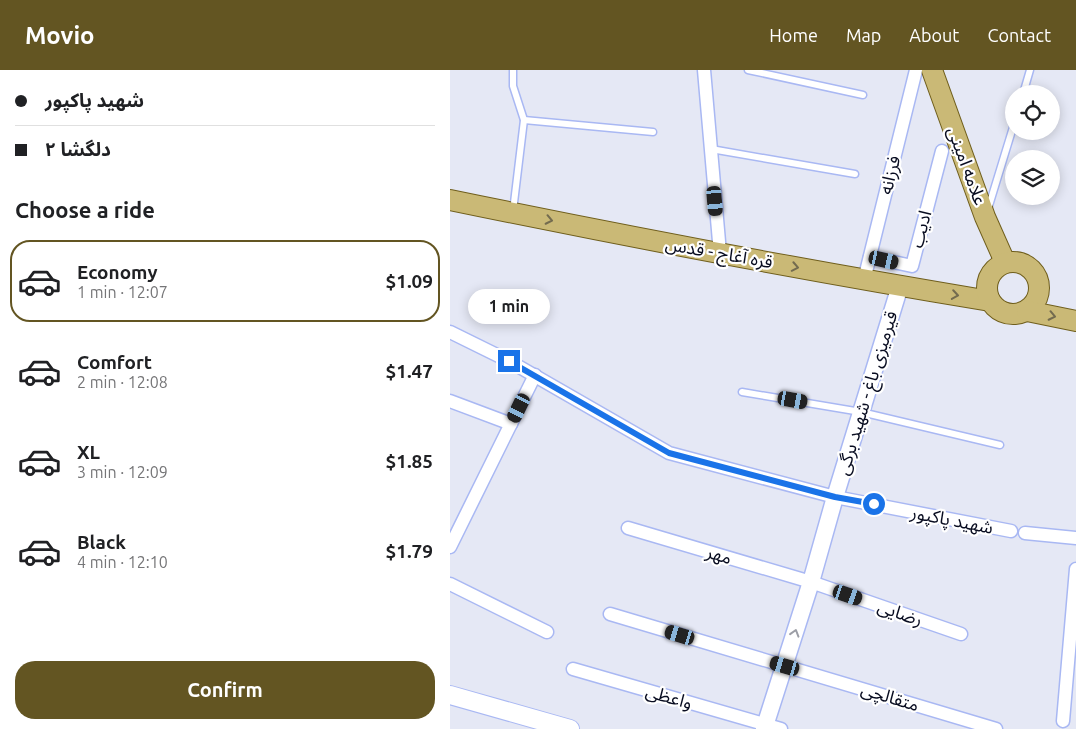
<!DOCTYPE html>
<html lang="en">
<head>
<meta charset="utf-8">
<style>
  :root { --surface:#fff; --page:#f6f6f6; --text:#202124; --muted:#757577; --line:#e0e0e0; --accent:#635522 }
  body { margin:0; font-family:Ubuntu,"Noto Sans Arabic",sans-serif; background:var(--page); color:var(--text); height:100vh; display:flex; flex-direction:column; font-size:19px; white-space:nowrap }
  * { box-sizing:border-box; margin:0 }
  p { font-size:16px; color:var(--muted) }
  .icon { flex:none; width:28px; height:28px; fill:none; stroke:currentColor; stroke-width:2; stroke-linecap:round; stroke-linejoin:round }
  .map { position:relative; flex:1; overflow:hidden }
  .drawer { display:flex; flex-direction:column; background:var(--surface); width:450px }
  .drawer>* { flex:none }
  .hud { display:grid; align-content:center; height:110px; padding:0 15px; background:var(--surface) }
  .tools { position:absolute; left:555px; top:15px; display:grid; gap:10px }
  .tools a { display:grid; place-items:center; width:55px; height:55px; border-radius:50%; background:var(--surface); box-shadow:0 2px 12px #0003; font-size:25px }
  .end { position:absolute; width:22px; height:22px; margin:-11px; border:6px solid #1a73e8; background:#fff; box-shadow:0 0 0 2px #fff }
  .from { border-radius:50% }
  .bubble { position:absolute; height:35px; border-radius:18px; background:var(--surface); box-shadow:0 2px 12px #0003; font-size:16px; font-weight:600; line-height:35px; text-align:center }
  .car { position:absolute; width:15px; height:30px; margin:-15px -8px; border-radius:6px; box-shadow:0 0 4px 1px #0007; background:linear-gradient(#222 24%,#8ab4d8 0 40%,#222 0 76%,#8ab4d8 0 86%,#222 0) }
  .hud b { display:flex; align-items:center; gap:18px; height:48px; font-size:19px }
  .hud b+b { border-top:1px solid var(--line) }
  .hud i { width:12px; height:12px; background:var(--text) }
  ul { padding:0; list-style:none }
  li { display:flex; align-items:center; gap:15px; height:82px; margin:0 10px 8px; padding:0 5px; border:2px solid transparent; border-radius:20px }
  li div { flex:1 }
  li b { display:block; font-size:19px }
  li em { font-style:normal; font-weight:600 }
  li.selected { border-color:var(--accent) }
  li>.icon { width:45px; height:45px; stroke-width:1.5 }
  h2 { padding:0 15px; font-size:22px; line-height:60px }
  .action { display:flex; gap:10px; margin-top:auto; padding:10px 15px }
  .action a { flex:1; height:58px; border-radius:20px; background:var(--accent); color:#fff; font-size:20px; font-weight:600; line-height:58px; text-align:center }
  header { display:flex; align-items:center; gap:30px; box-sizing:border-box; height:70px; padding:0 25px; background:var(--accent); color:#fff }
  header strong { font-size:24px }
  nav { display:flex; gap:28px; margin-inline-start:auto; font-size:18px }
  main { display:flex; flex:1; min-height:0 }
  .map>svg:first-child { display:block }
  .lines { fill:none; stroke-linecap:round; stroke-linejoin:round }
  .service-casing { stroke:#a9b8f3; stroke-width:9 }
  .minor-casing { stroke:#a9b8f3; stroke-width:15 }
  .tertiary-casing { stroke:#a9b8f3; stroke-width:19 }
  .secondary-casing { stroke:#a9b8f3; stroke-width:20 }
  .primary-casing { stroke:#6f5e1c; stroke-width:22 }
  .service { stroke:#fff; stroke-width:6 }
  .minor { stroke:#fff; stroke-width:12 }
  .tertiary { stroke:#fff; stroke-width:16 }
  .secondary { stroke:#fff; stroke-width:18 }
  .primary { stroke:#cab976; stroke-width:20 }
  .oneway { stroke:#736b4f }
  .oneway2 { stroke:#9c9ea6 }
  .route { stroke:#1a73e8; stroke-width:6 }
  .labels { text-anchor:middle; stroke-width:4.5; stroke-linejoin:round; paint-order:stroke }
  .street-label { font-size:18px; fill:#080c20; stroke:#fff }
</style>
</head>
<body>
<header>
<strong>Movio</strong>
<nav><a>Home</a><a>Map</a><a>About</a><a>Contact</a></nav>
</header>
<main>
<section class="drawer">
<div class="hud">
<b><i class="from"></i>شهید پاکپور</b>
<b><i></i>دلگشا ۲</b>
</div>
<h2>Choose a ride</h2>
<ul>
<li class="selected"><svg class="icon" aria-label="car" viewBox="0 0 24 24"><path d="M5 17H2v-5l4-1 3-4h7l3 4 3 1v5h-3M9 17h6M6 11h13"/><circle cx="7" cy="17" r="2"/><circle cx="17" cy="17" r="2"/></svg><div><b>Economy</b><p>1 min · 12:07</p></div><em>$1.09</em></li>
<li><svg class="icon" aria-label="car" viewBox="0 0 24 24"><path d="M5 17H2v-5l4-1 3-4h7l3 4 3 1v5h-3M9 17h6M6 11h13"/><circle cx="7" cy="17" r="2"/><circle cx="17" cy="17" r="2"/></svg><div><b>Comfort</b><p>2 min · 12:08</p></div><em>$1.47</em></li>
<li><svg class="icon" aria-label="car" viewBox="0 0 24 24"><path d="M5 17H2v-5l4-1 3-4h7l3 4 3 1v5h-3M9 17h6M6 11h13"/><circle cx="7" cy="17" r="2"/><circle cx="17" cy="17" r="2"/></svg><div><b>XL</b><p>3 min · 12:09</p></div><em>$1.85</em></li>
<li><svg class="icon" aria-label="car" viewBox="0 0 24 24"><path d="M5 17H2v-5l4-1 3-4h7l3 4 3 1v5h-3M9 17h6M6 11h13"/><circle cx="7" cy="17" r="2"/><circle cx="17" cy="17" r="2"/></svg><div><b>Black</b><p>4 min · 12:10</p></div><em>$1.79</em></li>
</ul>
<div class="action"><a>Confirm</a></div>
</section>
<div class="map">
<svg width="626" height="659" viewBox="0 0 626 659">
  <rect width="100%" height="100%" fill="#e5e8f5"/>
  <g class="lines">
    <defs>
      <g id="service">
        <path d="M298 0 413 25"/>
        <path d="M573 24 580 0"/>
        <path d="M74 50 203 62"/>
        <path d="M261 79 405 104"/>
        <path d="M538 139 564 54"/>
        <path d="M63 141 74 50 63 16V0"/>
        <path d="M292 322 411 342 550 375"/>
      </g>
      <g id="minor">
        <path d="M254 0 270 183"/>
        <path d="M420 187 462 196 492 81"/>
        <path d="M414 210 466 0"/>
        <path d="M0 262 59 291 219 383 385 427 561 461"/>
        <path d="M0 331 61 354"/>
        <path d="M178 458 361 512 511 564"/>
        <path d="M575 463 626 468"/>
        <path d="M0 477 85 305"/>
        <path d="M0 514 97 562"/>
        <path d="M160 544 546 659"/>
        <path d="M123 599 331 659"/>
        <path d="M613 651 626 499"/>
      </g>
      <path id="tertiary" d="M314 659 361 512 385 427 450 216"/>
      <path id="secondary" d="M0 625 120 659"/>
      <g id="primary">
        <path d="M482 0 535 147 555 192"/>
        <path d="M0 130C179 167 359 201 540 231"/>
        <circle cx="563" cy="218" r="26"/>
        <path d="M577 241 626 251"/>
      </g>
    </defs>
    <use href="#service" class="service-casing"/>
    <use href="#minor" class="minor-casing"/>
    <use href="#tertiary" class="tertiary-casing"/>
    <use href="#secondary" class="secondary-casing"/>
    <use href="#primary" class="primary-casing"/>
    <use href="#service" class="service"/>
    <use href="#minor" class="minor"/>
    <use href="#tertiary" class="tertiary"/>
    <use href="#secondary" class="secondary"/>
    <use href="#primary" class="primary"/>
  </g>
  <defs><path id="oneway-chevron" d="M-2-3.5L2.5 0L-2 3.5" fill="none" stroke-width="1.6" stroke-linecap="round" stroke-linejoin="round" transform="scale(1.25)"/></defs>
  <g class="oneway">
    <use href="#oneway-chevron" transform="translate(99 150) rotate(12)"/>
    <use href="#oneway-chevron" transform="translate(345 197) rotate(11)"/>
    <use href="#oneway-chevron" transform="translate(505 225) rotate(9)"/>
    <use href="#oneway-chevron" transform="translate(602 246) rotate(12)"/>
  </g>
  <use class="oneway2" href="#oneway-chevron" transform="translate(345 563) rotate(-73)"/>
  <g class="lines">
    <path class="route" d="M59 291 219 383 385 427 424 434"/>
  </g>
  <g class="labels">
    <g class="street-label">
      <text transform="translate(517 96) rotate(70)" y="6">علامه امینی</text>
      <text transform="translate(440 105) rotate(-76)" y="6">فرزانه</text>
      <text transform="translate(471 159) rotate(-75)" y="6">ادیب</text>
      <text transform="translate(269 183) rotate(10)" y="6">قره آغاج - قدس</text>
      <text transform="translate(417 323) rotate(-73)" y="6">قیرمیزی باغ - شهید برگی</text>
      <text transform="translate(502 450) rotate(11)" y="6">شهید پاکپور</text>
      <text transform="translate(269 485) rotate(17)" y="6">مهر</text>
      <text transform="translate(450 543) rotate(19)" y="6">رضایی</text>
      <text transform="translate(219 627) rotate(16)" y="6">واعظی</text>
      <text transform="translate(440 627) rotate(17)" y="6">متقالچی</text>
    </g>
  </g>
</svg>
<div class="tools">
<a><svg class="icon" aria-label="locate" viewBox="0 0 24 24"><circle cx="12" cy="12" r="6"/><path d="M12 2v4M12 18v4M2 12h4M18 12h4"/></svg></a>
<a><svg class="icon" aria-label="layers" viewBox="0 0 24 24"><path d="M12 4l9 5-9 5-9-5zM3 14l9 5 9-5"/></svg></a>
</div>
<i class="end from" style="left:424px;top:434px"></i>
<i class="end" style="left:59px;top:291px"></i>
<div class="bubble" style="left:18px;top:219px;width:82px">1 min</div>
<i class="car" style="left:265px;top:131px;rotate:175deg"></i>
<i class="car" style="left:434px;top:190px;rotate:103deg"></i>
<i class="car" style="left:343px;top:330px;rotate:100deg"></i>
<i class="car" style="left:69px;top:338px;rotate:206deg"></i>
<i class="car" style="left:398px;top:525px;rotate:109deg"></i>
<i class="car" style="left:230px;top:565px;rotate:287deg"></i>
<i class="car" style="left:335px;top:596px;rotate:286deg"></i>
</div>
</main>
</body>
</html>
